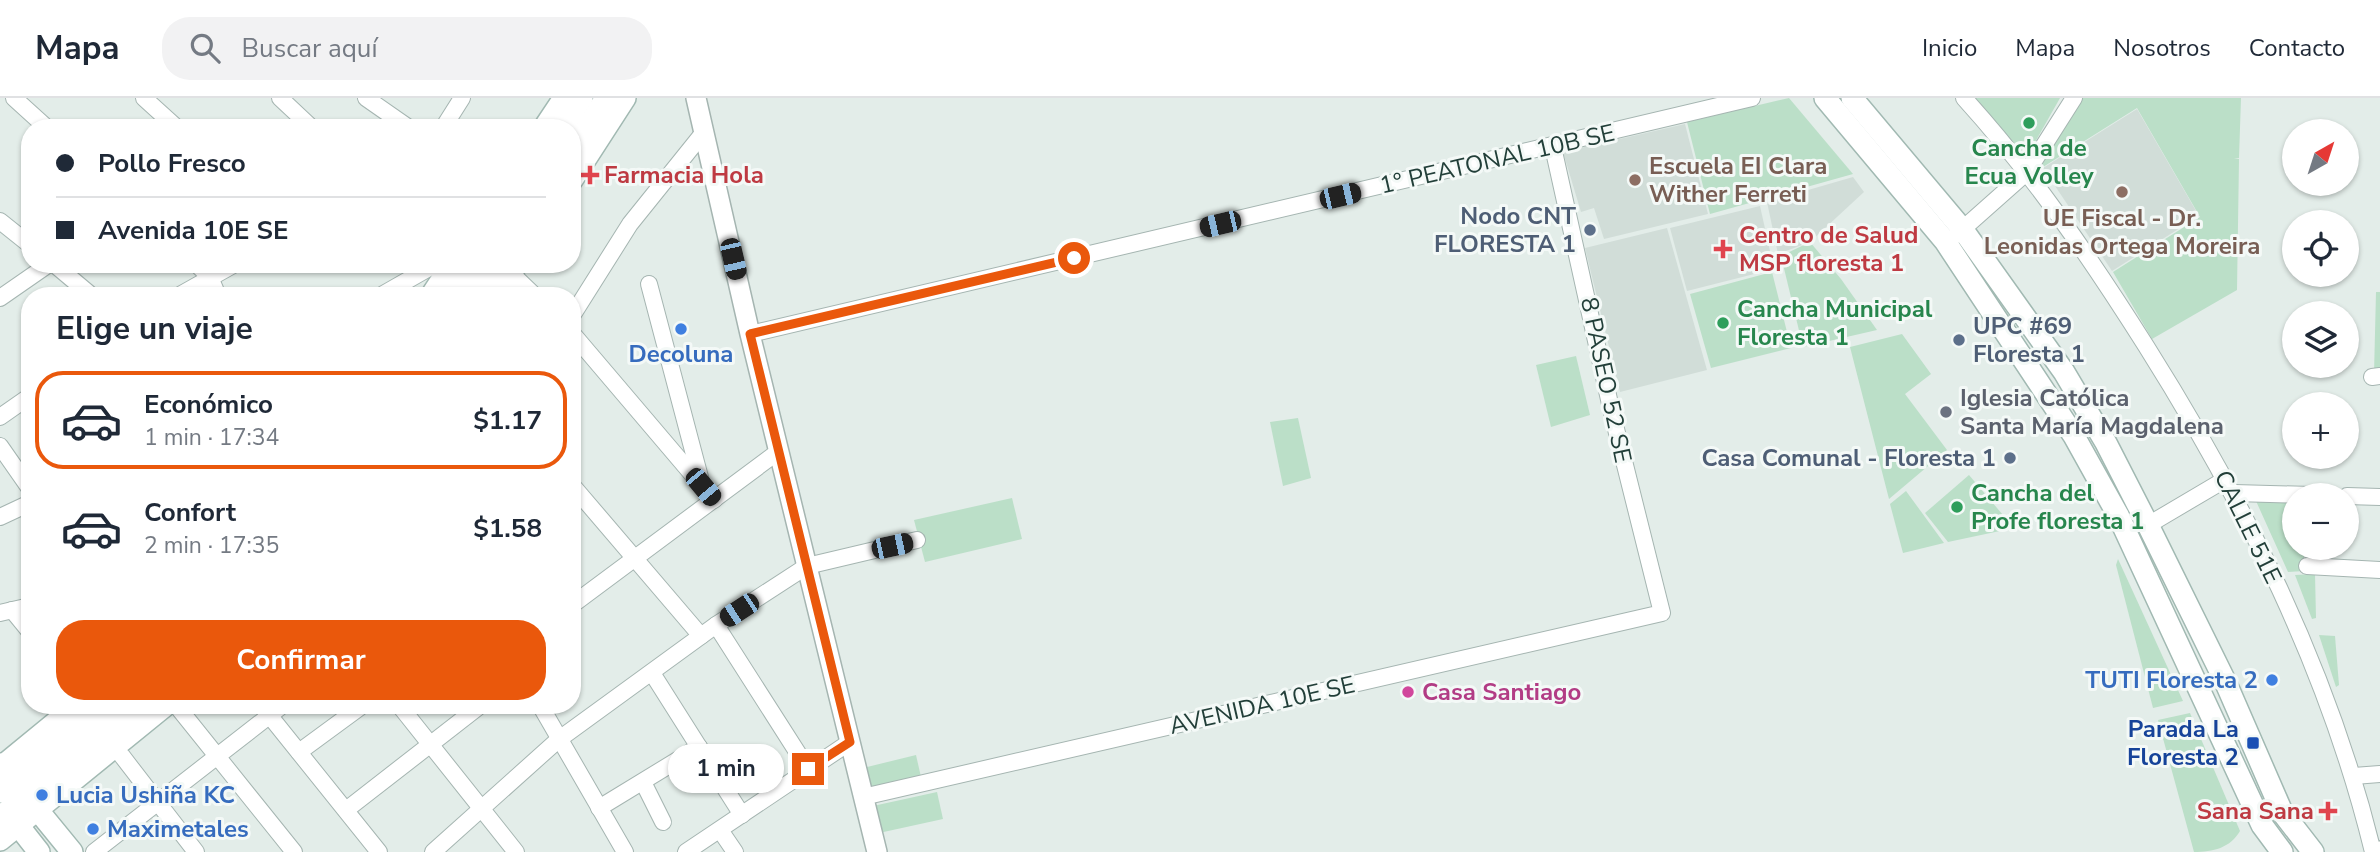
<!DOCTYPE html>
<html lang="es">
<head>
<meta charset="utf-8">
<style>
  :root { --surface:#fff; --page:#f2f2f3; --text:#1f2937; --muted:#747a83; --line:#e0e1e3; --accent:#ea580c }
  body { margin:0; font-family:"Nunito Sans",sans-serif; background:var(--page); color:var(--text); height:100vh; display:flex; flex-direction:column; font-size:26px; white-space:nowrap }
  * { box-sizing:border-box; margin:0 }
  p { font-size:23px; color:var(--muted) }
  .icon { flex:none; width:38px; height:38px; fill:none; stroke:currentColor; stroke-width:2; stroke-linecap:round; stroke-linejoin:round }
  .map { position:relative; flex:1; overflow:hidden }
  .side { position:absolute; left:21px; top:189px; width:560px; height:427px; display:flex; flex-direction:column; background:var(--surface); border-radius:28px; box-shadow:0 2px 5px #0004 }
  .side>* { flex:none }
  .banner { position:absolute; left:21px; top:21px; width:560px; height:154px; border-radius:28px; box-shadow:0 2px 5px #0004; display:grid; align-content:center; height:154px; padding:0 35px; background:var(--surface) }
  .needle { width:46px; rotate:39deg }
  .fabs { position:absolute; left:2282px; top:21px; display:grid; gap:14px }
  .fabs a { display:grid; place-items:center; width:77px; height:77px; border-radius:50%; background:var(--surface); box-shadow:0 2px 5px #0004; font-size:35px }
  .end { position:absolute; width:32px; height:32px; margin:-16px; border:9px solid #ea580c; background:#fff; box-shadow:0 0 0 4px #fff }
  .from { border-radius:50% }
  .bubble { position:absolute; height:49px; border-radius:24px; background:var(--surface); box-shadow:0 2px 5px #0004; font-size:23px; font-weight:700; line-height:49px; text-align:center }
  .car { position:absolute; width:21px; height:42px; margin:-21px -10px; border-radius:9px; box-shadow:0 0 5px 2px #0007; background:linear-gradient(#222 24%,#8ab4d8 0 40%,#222 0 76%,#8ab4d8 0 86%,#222 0) }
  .banner b { display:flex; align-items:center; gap:24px; height:66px; font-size:26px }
  .banner b+b { border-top:2px solid var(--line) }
  .banner i { width:18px; height:18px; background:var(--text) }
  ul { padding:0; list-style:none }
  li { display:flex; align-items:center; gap:21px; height:98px; margin:0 14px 10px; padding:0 21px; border:4px solid transparent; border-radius:28px }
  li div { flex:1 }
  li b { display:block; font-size:26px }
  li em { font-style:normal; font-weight:700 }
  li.on { border-color:var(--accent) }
  li>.icon { width:63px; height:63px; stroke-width:1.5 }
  h2 { padding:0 35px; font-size:32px; line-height:84px }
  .cta { display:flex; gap:14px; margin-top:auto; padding:14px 35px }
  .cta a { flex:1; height:80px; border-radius:28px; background:var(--accent); color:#fff; font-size:28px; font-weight:700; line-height:80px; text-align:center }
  header { display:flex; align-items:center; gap:42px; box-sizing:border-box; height:98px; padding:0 35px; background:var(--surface); border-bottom:2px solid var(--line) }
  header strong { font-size:33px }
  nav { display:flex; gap:38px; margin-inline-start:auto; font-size:24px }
  .search { width:490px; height:63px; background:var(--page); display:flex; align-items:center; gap:18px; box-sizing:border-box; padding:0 24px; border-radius:28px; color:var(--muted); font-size:26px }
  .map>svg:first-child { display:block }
  .built { fill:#d1ddd8 }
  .green { fill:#bbdfc8 }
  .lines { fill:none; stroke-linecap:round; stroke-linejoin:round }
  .minor-casing { stroke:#a5b5b1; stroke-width:18 }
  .tertiary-casing { stroke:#a5b5b1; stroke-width:22 }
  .secondary-casing { stroke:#a1b9b2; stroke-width:24 }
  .minor { stroke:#fff; stroke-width:16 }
  .tertiary { stroke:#fff; stroke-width:19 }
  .secondary { stroke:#fff; stroke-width:21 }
  .route { stroke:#ea580c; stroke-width:9 }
  .leisure-dot { fill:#2e9e5b; stroke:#f4f9f7; stroke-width:2.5 }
  .health-dot { fill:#e0444e; stroke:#f4f9f7; stroke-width:2.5 }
  .education-dot { fill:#8d6e63; stroke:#f4f9f7; stroke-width:2.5 }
  .service-dot { fill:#5c6f8a; stroke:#f4f9f7; stroke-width:2.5 }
  .shop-dot { fill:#3f7fe0; stroke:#f4f9f7; stroke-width:2.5 }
  .worship-dot { fill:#6b7280; stroke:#f4f9f7; stroke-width:2.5 }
  .hotel-dot { fill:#d1479c; stroke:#f4f9f7; stroke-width:2.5 }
  .transit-dot { fill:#1a4fb4; stroke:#f4f9f7; stroke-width:2.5 }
  .labels { text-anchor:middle; stroke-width:6; stroke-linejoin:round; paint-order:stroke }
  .leisure-label { font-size:24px; font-weight:bold; fill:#27864d; stroke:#f4f9f7; text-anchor:start }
  .street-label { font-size:24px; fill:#223f39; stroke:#f4f9f7 }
  .education-label { font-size:24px; font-weight:bold; fill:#785e54; stroke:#f4f9f7; text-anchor:start }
  .health-label { font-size:24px; font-weight:bold; fill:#be3a42; stroke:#f4f9f7; text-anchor:start }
  .service-label { font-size:24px; font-weight:bold; fill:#4e5e75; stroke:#f4f9f7; text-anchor:end }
  .shop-label { font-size:24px; font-weight:bold; fill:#366cbe; stroke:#f4f9f7; text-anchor:start }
  .worship-label { font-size:24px; font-weight:bold; fill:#5b616d; stroke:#f4f9f7; text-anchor:start }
  .hotel-label { font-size:24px; font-weight:bold; fill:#b23c85; stroke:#f4f9f7; text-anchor:start }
  .transit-label { font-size:24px; font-weight:bold; fill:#164399; stroke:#f4f9f7; text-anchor:end }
</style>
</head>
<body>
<header>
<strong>Mapa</strong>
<div class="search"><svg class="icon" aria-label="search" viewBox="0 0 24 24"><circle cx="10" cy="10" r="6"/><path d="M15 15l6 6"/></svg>Buscar aquí</div>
<nav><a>Inicio</a><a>Mapa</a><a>Nosotros</a><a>Contacto</a></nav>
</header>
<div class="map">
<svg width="2380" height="754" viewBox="0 0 2380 754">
  <rect width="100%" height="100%" fill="#e3ede9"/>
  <g class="built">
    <path d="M2137 11 2199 118 2112 173 2043 70Z"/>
    <path d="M1685 26 1708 116 1604 141 1594 110 1581 114 1563 54Z"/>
    <path d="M1853 79 1864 94 1810 144 1778 156 1767 104Z"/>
    <path d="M1760 108 1774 171 1687 193 1670 130Z"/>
    <path d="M1667 130 1707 272 1620 294 1585 150Z"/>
  </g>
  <g class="green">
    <path d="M1789 0 1853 76 1710 116 1687 24Z"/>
    <path d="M1970 0H2060L2025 62Z"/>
    <path d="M2081 0H2241L2239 60H2234L2239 61 2237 192 2152 241 2113 174 2200 119 2137 10 2043 69 2041 66Z"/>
    <path d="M1810 144 1841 181 1877 232 1803 249 1781 158Z"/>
    <path d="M1772 174 1791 250 1711 270 1690 196Z"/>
    <path d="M2376 194H2380V275L2374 276Z"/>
    <path d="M1902 236 1931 276 1905 296 1947 352 1889 401 1850 249Z"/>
    <path d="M1576 258 1590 317 1551 329 1536 267Z"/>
    <path d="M1298 320 1311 380 1283 388 1270 324Z"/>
    <path d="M1969 377 2014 430 1948 444 1925 415Z"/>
    <path d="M1906 393 1944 445 1903 455 1890 406Z"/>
    <path d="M1012 400 1022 441 925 464 914 422Z"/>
    <path d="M2256 403 2294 404V450H2304V473L2288 474Z"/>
    <path d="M2118 461 2183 603 2153 610 2116 467Z"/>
    <path d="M2315 476 2316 520 2312 521 2295 477Z"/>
    <path d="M2319 537 2335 538 2339 587 2336 589Z"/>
    <path d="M2190 615 2240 733C2230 750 2213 754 2194 754L2158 622Z"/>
    <path d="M916 657 921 679 868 691 863 670Z"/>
    <path d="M937 694 943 721 879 735 873 708Z"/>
  </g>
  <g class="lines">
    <defs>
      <g id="minor">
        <path d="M14 0 47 30"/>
        <path d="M144 0 177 30"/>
        <path d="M280 0 312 30"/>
        <path d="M366 0 409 30"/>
        <path d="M1964 0C2033 76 2091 161 2146 248 2245 405 2329 573 2373 754"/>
        <path d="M443 30 462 0"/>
        <path d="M0 123 30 147"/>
        <path d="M1956 137 2027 74 2074 0"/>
        <path d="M54 166 92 198"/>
        <path d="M196 166 210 179 218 198"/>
        <path d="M511 175 535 198"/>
        <path d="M649 186 701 383"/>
        <path d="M178 198 235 166"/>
        <path d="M380 198 436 166"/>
        <path d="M0 200 49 166"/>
        <path d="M572 218 630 126 704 34"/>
        <path d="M572 235 714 402"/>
        <path d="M750 236 1752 0"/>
        <path d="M2372 279 2380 278"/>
        <path d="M0 319 30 298"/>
        <path d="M0 348 30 391"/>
        <path d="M572 387 701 538"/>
        <path d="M2234 395 2312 397"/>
        <path d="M2347 398 2380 399"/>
        <path d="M0 419 30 405"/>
        <path d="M2148 427 2226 381"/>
        <path d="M2307 468 2380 472"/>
        <path d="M572 507 779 353"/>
        <path d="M12 512 30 534"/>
        <path d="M0 515 30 508"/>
        <path d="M716 527 808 671"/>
        <path d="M652 575 742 717"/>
        <path d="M261 607 379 754"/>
        <path d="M399 607 516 754"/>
        <path d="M540 607 625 754"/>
        <path d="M180 612 294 754"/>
        <path d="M299 654 363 607"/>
        <path d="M122 658 196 754"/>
        <path d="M2354 678 2380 676"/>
        <path d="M643 684 663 724"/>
        <path d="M863 699 1662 515 1612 315 1553 49"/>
        <path d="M599 710 699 649"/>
        <path d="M346 712 481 607"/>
        <path d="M720 732 735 754"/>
        <path d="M94 754 283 607"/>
        <path d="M433 754 558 642 716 527 807 468 917 442"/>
        <path d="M686 754 850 644"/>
      </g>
      <g id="tertiary">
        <path d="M696 0 750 236 877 754"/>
        <path d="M2376 754 2380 753"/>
      </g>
      <g id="secondary">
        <path d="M1825 0 1945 143 2074 338 2118 417 2262 727 2282 754"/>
        <path d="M1852 0 1963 132 2064 274 2106 345 2148 427 2225 583 2282 714 2313 754"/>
        <path d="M544 30 564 0"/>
        <path d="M563 30 582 0"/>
        <path d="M572 52 606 0"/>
        <path d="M572 82 625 0"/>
        <path d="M431 198 452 166"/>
        <path d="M453 198 474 166"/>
        <path d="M475 198 496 166"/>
        <path d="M497 198 517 166"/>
        <path d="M0 666 72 754"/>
        <path d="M0 670 77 607"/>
        <path d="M0 694 107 607"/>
        <path d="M10 717 39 754"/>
        <path d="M0 719 137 607"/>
        <path d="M0 742 166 607"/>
      </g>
    </defs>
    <use href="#minor" class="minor-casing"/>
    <use href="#tertiary" class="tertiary-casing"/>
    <use href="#secondary" class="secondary-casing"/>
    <use href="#minor" class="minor"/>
    <use href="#tertiary" class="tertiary"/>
    <use href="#secondary" class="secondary"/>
  </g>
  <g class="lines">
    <path class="route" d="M808 671 850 644 750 236 1074 160"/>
  </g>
  <g class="leisure-dot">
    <circle cx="2029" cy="25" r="7"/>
    <circle cx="1723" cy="225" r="7"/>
    <circle cx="1957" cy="409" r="7"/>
  </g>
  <g class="health-dot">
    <path d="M586.5 66.5h7v7h7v7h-7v7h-7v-7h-7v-7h7z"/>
    <path d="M1719.5 140.5h7v7h7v7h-7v7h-7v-7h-7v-7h7z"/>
    <path d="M2324.5 702.5h7v7h7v7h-7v7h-7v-7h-7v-7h7z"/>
  </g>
  <g class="education-dot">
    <circle cx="1635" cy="82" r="7"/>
    <circle cx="2122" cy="94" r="7"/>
  </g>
  <g class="service-dot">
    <circle cx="1590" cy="132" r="7"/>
    <circle cx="1959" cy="242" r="7"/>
    <circle cx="2010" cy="360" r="7"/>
  </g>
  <g class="shop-dot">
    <circle cx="681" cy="231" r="7"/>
    <circle cx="2272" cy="582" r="7"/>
    <circle cx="42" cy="697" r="7"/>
    <circle cx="93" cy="731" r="7"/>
  </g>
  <circle class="worship-dot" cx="1946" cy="314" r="7"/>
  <circle class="hotel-dot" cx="1408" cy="594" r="7"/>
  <rect class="transit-dot" x="2246" y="638" width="14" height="14" rx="3.5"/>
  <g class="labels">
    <g class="leisure-label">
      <text x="2029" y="58" text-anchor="middle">Cancha de<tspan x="2029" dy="28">Ecua Volley</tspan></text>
      <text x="1737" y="219">Cancha Municipal<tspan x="1737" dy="28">Floresta 1</tspan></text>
      <text x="1971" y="403">Cancha del<tspan x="1971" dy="28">Profe floresta 1</tspan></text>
    </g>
    <g class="street-label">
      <text transform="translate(1497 61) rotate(-13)" y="8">1° PEATONAL 10B SE</text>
      <text transform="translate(1606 282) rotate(78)" y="8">8 PASEO 52 SE</text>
      <text transform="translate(2248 429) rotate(64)" y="8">CALLE 51E</text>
      <text transform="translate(1262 607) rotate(-13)" y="8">AVENIDA 10E SE</text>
    </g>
    <g class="education-label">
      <text x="1649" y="76">Escuela EI Clara<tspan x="1649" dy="28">Wither Ferreti</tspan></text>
      <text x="2122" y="128" text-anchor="middle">UE Fiscal - Dr.<tspan x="2122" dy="28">Leonidas Ortega Moreira</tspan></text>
    </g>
    <g class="health-label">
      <text x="604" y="85">Farmacia Hola</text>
      <text x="1739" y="145">Centro de Salud<tspan x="1739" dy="28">MSP floresta 1</tspan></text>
      <text x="2314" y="721" text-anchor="end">Sana Sana</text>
    </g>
    <g class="service-label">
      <text x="1576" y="126">Nodo CNT<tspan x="1576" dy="28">FLORESTA 1</tspan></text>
      <text x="1973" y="236" text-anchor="start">UPC #69<tspan x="1973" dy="28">Floresta 1</tspan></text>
      <text x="1996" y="368">Casa Comunal - Floresta 1</text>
    </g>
    <g class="shop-label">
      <text x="681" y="264" text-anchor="middle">Decoluna</text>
      <text x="2258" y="590" text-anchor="end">TUTI Floresta 2</text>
      <text x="56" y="705">Lucia Ushiña KC</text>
      <text x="107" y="739">Maximetales</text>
    </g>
    <g class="worship-label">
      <text x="1960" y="308">Iglesia Católica<tspan x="1960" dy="28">Santa María Magdalena</tspan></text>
    </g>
    <g class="hotel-label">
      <text x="1422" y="602">Casa Santiago</text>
    </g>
    <g class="transit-label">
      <text x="2239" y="639">Parada La<tspan x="2239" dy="28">Floresta 2</tspan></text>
    </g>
  </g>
</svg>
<div class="fabs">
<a><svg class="needle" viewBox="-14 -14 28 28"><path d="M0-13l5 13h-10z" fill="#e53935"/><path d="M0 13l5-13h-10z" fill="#747a83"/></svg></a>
<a><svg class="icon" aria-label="locate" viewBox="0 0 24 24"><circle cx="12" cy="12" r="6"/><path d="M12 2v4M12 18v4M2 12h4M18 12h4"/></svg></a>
<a><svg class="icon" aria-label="layers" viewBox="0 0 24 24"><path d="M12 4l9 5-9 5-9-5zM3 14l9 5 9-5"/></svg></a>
<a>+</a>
<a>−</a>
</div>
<i class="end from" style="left:1074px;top:160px"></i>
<i class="end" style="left:808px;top:671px"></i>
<div class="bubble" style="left:668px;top:646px;width:116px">1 min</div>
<i class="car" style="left:1340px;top:98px;rotate:77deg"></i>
<i class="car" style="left:1220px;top:126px;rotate:257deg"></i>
<i class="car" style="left:733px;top:161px;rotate:167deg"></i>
<i class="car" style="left:703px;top:389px;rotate:140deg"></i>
<i class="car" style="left:892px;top:448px;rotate:78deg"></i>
<i class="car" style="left:739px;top:512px;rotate:237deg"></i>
<div class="banner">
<b><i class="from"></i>Pollo Fresco</b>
<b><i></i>Avenida 10E SE</b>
</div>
<section class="side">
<h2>Elige un viaje</h2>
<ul>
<li class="on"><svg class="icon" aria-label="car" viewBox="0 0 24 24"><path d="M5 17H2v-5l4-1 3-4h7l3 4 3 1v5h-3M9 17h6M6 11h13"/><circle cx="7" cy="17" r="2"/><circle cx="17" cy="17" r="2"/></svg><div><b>Económico</b><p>1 min · 17:34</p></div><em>$1.17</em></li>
<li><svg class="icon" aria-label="car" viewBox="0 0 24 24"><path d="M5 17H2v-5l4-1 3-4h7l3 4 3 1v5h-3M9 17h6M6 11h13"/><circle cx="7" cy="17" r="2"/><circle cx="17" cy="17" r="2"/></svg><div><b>Confort</b><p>2 min · 17:35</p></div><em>$1.58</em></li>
</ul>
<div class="cta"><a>Confirmar</a></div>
</section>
</div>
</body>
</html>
